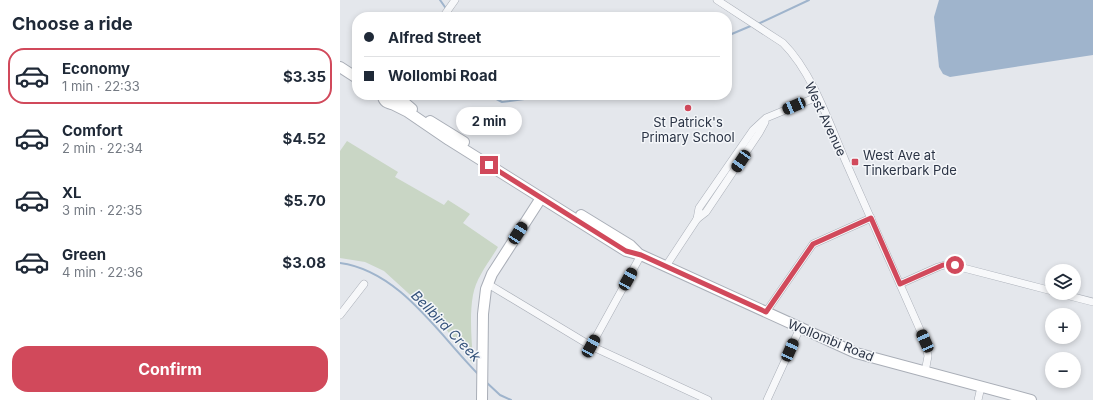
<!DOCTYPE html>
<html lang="en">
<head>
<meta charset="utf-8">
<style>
  :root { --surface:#fff; --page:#f2f2f3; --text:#1f2937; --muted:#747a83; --line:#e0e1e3; --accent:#d1495b }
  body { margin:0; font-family:Inter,sans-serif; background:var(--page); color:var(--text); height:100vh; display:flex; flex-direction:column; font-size:15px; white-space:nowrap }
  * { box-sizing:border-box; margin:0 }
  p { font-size:13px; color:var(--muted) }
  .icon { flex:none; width:22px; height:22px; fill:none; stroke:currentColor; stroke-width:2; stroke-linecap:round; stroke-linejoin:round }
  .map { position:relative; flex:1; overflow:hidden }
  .details { display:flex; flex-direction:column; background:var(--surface); width:340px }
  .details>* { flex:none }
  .banner { position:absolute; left:12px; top:12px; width:380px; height:88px; border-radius:16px; box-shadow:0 2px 6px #0003; display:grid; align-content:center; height:88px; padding:0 12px; background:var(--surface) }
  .controls { position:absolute; left:705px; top:264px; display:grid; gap:8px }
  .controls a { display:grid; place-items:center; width:36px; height:36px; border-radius:50%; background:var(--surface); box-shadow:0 2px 6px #0003; font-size:20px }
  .end { position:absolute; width:18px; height:18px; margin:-9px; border:5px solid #d1495b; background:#fff; box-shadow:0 0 0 2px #fff }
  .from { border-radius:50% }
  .bubble { position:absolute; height:28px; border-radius:14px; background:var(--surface); box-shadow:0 2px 6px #0003; font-size:13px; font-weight:700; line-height:28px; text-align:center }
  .car { position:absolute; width:12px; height:24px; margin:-12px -6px; border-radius:5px; box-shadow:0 0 3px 1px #0007; background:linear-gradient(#222 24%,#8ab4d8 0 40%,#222 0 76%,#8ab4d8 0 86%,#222 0) }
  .banner b { display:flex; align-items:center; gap:14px; height:38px; font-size:15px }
  .banner b+b { border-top:1px solid var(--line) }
  .banner i { width:10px; height:10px; background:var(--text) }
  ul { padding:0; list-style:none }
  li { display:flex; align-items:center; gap:12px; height:56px; margin:0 8px 6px; padding:0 4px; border:2px solid transparent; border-radius:16px }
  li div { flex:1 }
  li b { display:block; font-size:15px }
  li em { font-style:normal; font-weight:700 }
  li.active { border-color:var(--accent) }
  li>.icon { width:36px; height:36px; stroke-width:1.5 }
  h2 { padding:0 12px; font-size:18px; line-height:48px }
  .primary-button { display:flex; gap:8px; margin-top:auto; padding:8px 12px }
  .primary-button a { flex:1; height:46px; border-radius:16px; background:var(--accent); color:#fff; font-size:16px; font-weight:700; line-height:46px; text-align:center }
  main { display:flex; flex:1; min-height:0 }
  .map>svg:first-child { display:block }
  .green { fill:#c9d6c5 }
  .water { fill:#9fb4cc }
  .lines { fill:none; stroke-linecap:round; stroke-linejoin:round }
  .stream { stroke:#9fb4cc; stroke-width:2 }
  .minor-casing { stroke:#a9aeb7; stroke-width:8 }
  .secondary-casing { stroke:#a9aeb7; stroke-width:12 }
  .minor { stroke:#f7f8fa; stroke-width:7 }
  .secondary { stroke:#fff; stroke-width:10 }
  .route { stroke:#d1495b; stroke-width:5 }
  .poi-dot { fill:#d1495b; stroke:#f4f6f9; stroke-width:1.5 }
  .labels { text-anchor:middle; stroke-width:3; stroke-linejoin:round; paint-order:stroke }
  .street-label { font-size:13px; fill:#2b3445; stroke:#f4f6f9 }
  .poi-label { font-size:13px; fill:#2b3445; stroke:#f4f6f9 }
  .water-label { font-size:14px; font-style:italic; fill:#34527a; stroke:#f4f6f9 }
</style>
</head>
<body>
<main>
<section class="details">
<h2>Choose a ride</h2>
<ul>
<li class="active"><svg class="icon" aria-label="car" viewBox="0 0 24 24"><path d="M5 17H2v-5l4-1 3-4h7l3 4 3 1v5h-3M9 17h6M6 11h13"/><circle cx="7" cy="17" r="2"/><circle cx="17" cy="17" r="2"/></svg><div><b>Economy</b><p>1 min · 22:33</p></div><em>$3.35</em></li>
<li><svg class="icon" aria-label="car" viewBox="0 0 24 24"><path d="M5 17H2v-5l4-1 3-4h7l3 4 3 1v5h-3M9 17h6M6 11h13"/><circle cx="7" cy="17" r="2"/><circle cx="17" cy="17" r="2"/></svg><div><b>Comfort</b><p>2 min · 22:34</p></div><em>$4.52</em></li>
<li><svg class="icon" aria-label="car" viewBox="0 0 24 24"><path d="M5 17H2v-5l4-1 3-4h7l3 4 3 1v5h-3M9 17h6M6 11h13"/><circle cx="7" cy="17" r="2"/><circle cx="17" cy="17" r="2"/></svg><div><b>XL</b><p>3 min · 22:35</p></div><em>$5.70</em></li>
<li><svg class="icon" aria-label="car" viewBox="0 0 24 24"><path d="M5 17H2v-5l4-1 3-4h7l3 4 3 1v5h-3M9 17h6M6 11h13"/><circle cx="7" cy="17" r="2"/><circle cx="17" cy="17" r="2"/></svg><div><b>Green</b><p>4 min · 22:36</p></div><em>$3.08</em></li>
</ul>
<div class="primary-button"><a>Confirm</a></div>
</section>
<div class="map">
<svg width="753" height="400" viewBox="0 0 753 400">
  <rect width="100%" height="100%" fill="#e4e7ec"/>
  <path class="green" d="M7 141 58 172 55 177 104 205 108 200 130 214 123 223 158 247C149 262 136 278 133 295 129 317 132 341 133 364L102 324 44 271 25 262 0 258V151Z"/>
  <path class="water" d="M599 0H753V55L610 77 603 74 599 67 594 17Z"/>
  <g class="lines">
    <g class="stream">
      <path d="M100 0 112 17"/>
      <path d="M418 24 469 0"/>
      <path d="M387 36 413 25"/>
      <path d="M149 95 162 102 214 95"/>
      <path d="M0 263C60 271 99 335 139 375"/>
      <path d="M145 381 160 395 171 400"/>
    </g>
    <defs>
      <g id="minor">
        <path d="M377 0 443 43C472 72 489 122 505 160 532 220 558 281 585 341L588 356 585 372"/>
        <path d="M103 17 115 0"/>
        <path d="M357 219 366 212 419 133 425 122"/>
        <path d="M326 266 357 219 359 208 413 130 426 118 477 97"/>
        <path d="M148 284 251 346 368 400"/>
        <path d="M560 284 598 267 608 264 712 291"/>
        <path d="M718 293 753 302"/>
        <path d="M426 312 473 244 531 218"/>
        <path d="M0 315 24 284"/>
        <path d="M251 346 301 255"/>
        <path d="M427 400 460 328"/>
        <path d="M638 400 641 387"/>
      </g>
      <g id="secondary">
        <path d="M0 67 17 78"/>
        <path d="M43 95C43 100 46 103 52 104L57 100"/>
        <path d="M58 97 72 109"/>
        <path d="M52 104 68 112 109 140 286 251 301 255 516 353 691 400"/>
        <path d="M90 121 124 142"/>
        <path d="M241 215 290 245 299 254"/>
        <path d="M142 400 143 314 146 289 152 274 201 198"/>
      </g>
    </defs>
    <use href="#minor" class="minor-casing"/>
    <use href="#secondary" class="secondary-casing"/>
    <use href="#minor" class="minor"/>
    <use href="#secondary" class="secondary"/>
  </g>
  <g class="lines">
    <path class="route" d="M149 165 286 251 301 255 426 312 473 244 531 218 560 284 603 265H615"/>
  </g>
  <g class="poi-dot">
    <circle cx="348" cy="108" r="4"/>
    <rect x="511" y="158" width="8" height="8" rx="2"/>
  </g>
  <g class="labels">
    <g class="street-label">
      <text transform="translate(486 119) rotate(65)" y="5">West Avenue</text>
      <text transform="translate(491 340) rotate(22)" y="5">Wollombi Road</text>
    </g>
    <g class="poi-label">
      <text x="348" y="127">St Patrick's<tspan x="348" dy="15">Primary School</tspan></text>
      <text x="523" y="160" text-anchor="start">West Ave at<tspan x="523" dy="15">Tinkerbark Pde</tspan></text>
    </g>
    <g class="water-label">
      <text transform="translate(106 326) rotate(46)" y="5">Bellbird Creek</text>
    </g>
  </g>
</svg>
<div class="controls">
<a><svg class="icon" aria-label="layers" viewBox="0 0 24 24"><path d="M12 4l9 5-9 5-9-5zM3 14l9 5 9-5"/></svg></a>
<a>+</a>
<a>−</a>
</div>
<i class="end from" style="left:615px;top:265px"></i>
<i class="end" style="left:149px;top:165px"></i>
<div class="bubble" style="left:116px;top:107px;width:66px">2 min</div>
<i class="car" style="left:454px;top:106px;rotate:247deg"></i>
<i class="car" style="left:401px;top:161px;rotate:214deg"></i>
<i class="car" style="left:178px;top:233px;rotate:33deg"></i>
<i class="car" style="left:288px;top:279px;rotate:29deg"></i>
<i class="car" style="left:585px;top:341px;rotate:336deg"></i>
<i class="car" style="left:251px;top:346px;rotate:29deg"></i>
<i class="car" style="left:450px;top:350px;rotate:24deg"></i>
<div class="banner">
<b><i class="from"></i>Alfred Street</b>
<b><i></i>Wollombi Road</b>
</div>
</div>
</main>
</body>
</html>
